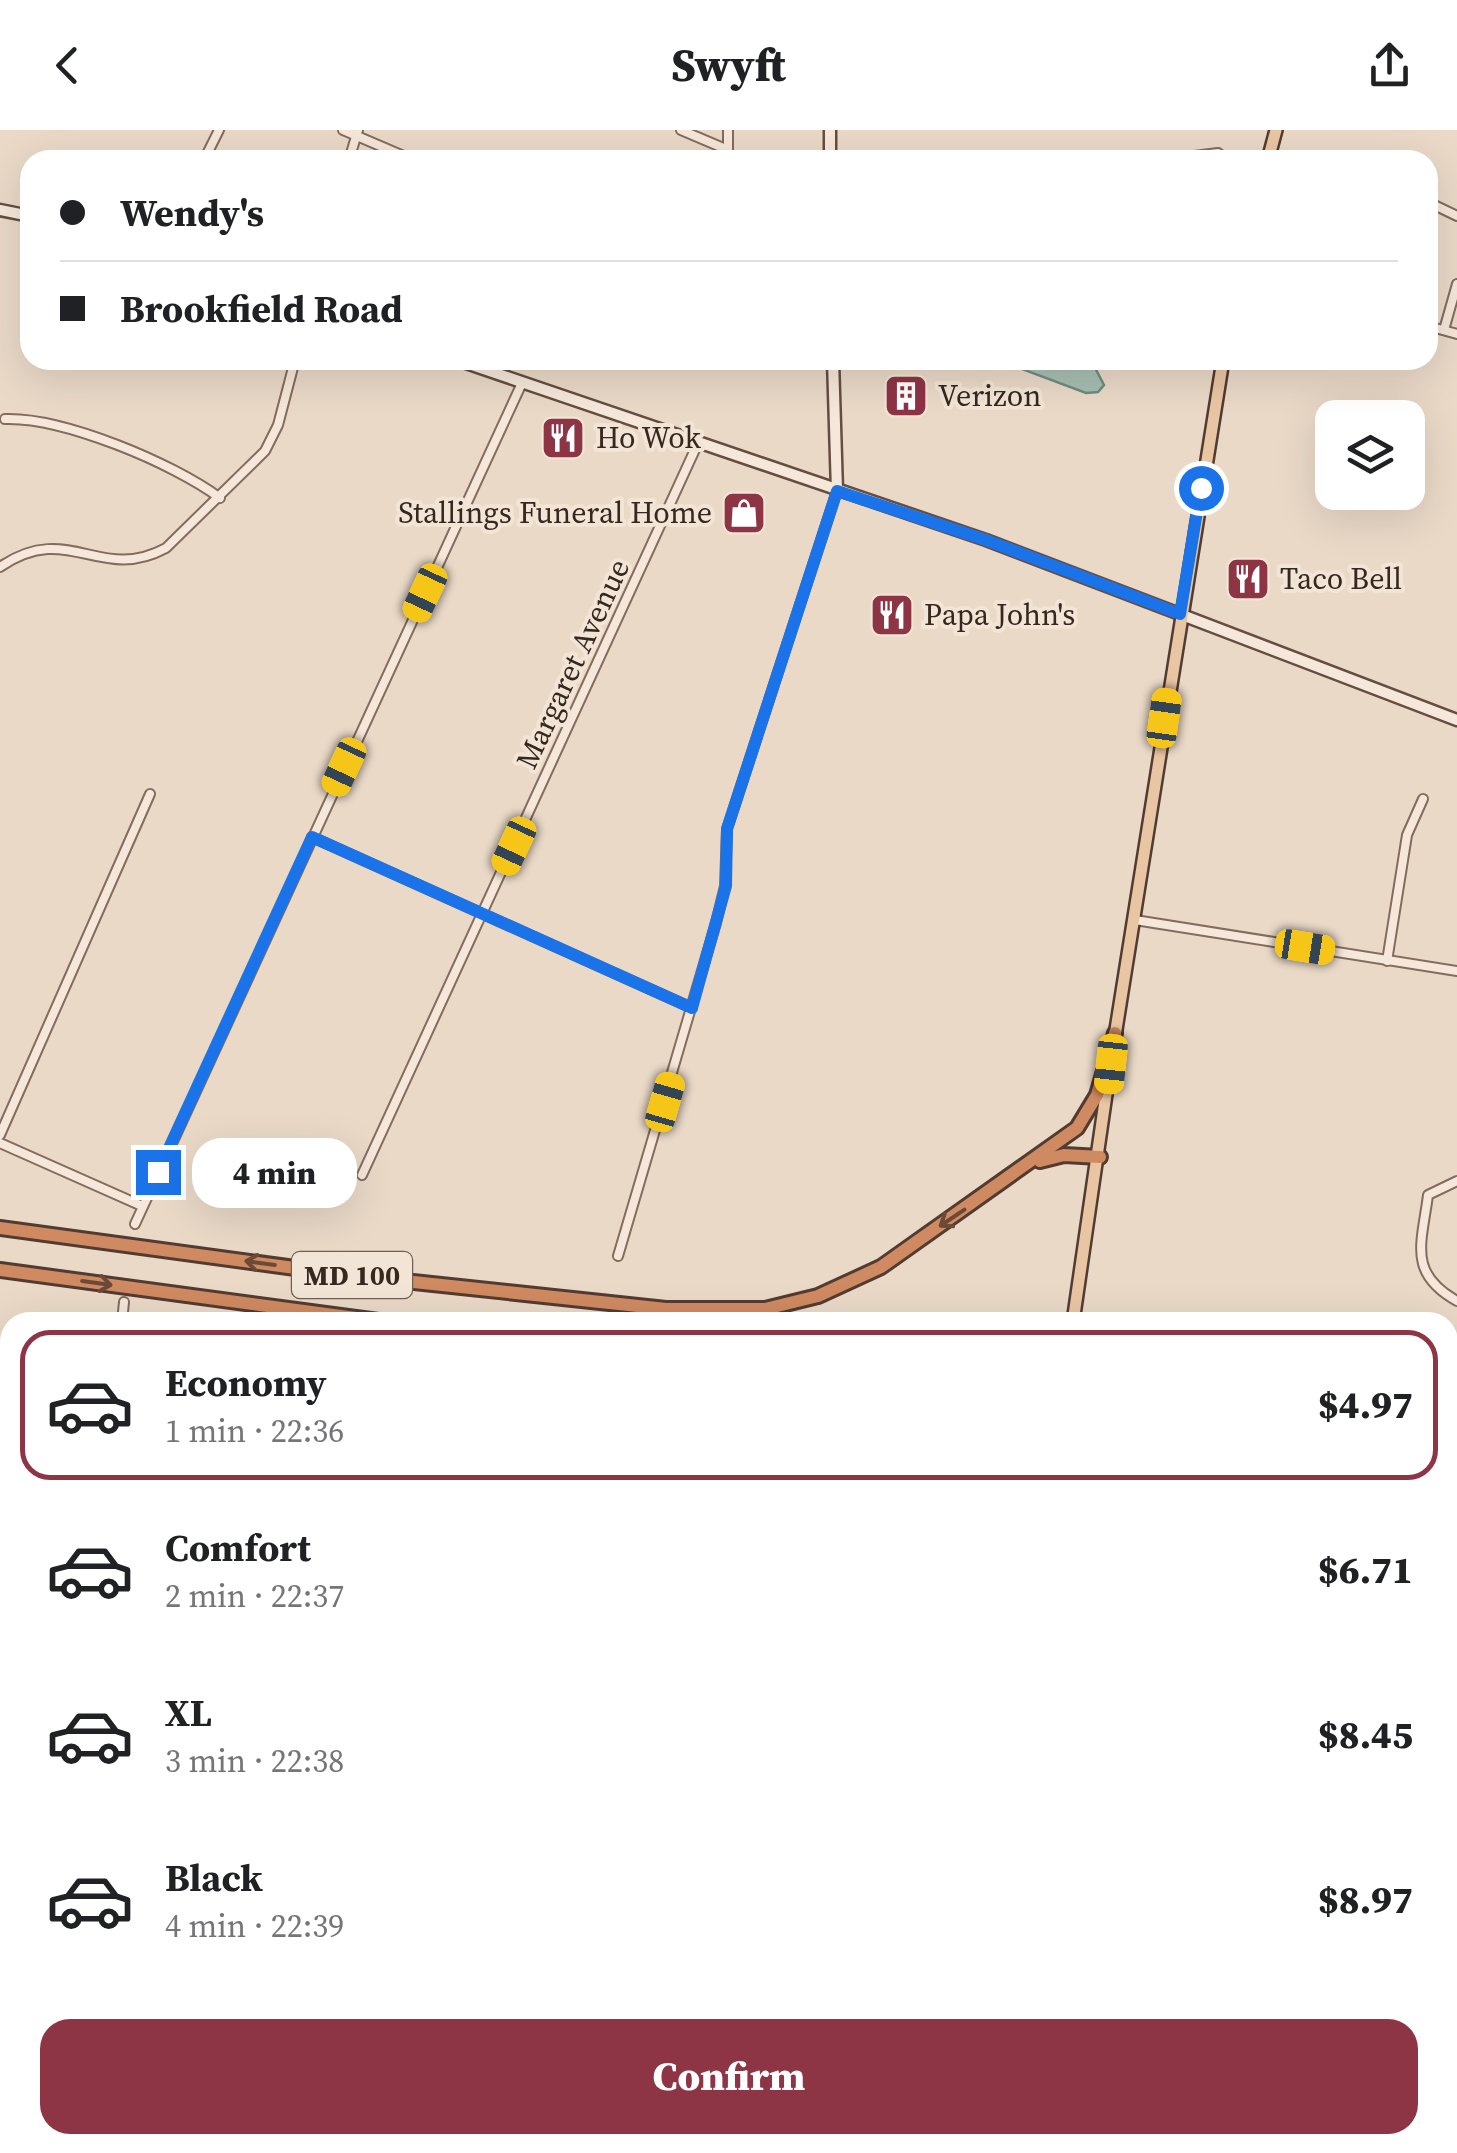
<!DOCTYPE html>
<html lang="en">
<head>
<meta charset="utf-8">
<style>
  :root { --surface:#fff; --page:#f6f6f6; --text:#202124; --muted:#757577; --line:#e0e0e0; --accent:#8d3445 }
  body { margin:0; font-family:"Source Serif 4",serif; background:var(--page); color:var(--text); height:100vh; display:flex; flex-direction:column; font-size:38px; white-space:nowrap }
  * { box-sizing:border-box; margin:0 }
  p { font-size:32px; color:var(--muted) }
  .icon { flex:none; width:55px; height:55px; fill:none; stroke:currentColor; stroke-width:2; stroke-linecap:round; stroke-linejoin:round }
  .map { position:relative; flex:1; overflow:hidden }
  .side { position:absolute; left:0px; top:1182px; width:1458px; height:842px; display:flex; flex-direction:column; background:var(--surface); border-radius:30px 30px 0 0; box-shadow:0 10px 40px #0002 }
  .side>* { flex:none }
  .top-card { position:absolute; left:20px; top:20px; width:1418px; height:220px; border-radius:30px; box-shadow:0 10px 40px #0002; display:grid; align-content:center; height:220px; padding:0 40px; background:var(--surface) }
  .fabs { position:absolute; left:1315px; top:270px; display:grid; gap:20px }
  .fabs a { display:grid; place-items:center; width:110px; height:110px; border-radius:20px; background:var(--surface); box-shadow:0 10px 40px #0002; font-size:50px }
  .end { position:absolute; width:45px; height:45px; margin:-22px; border:12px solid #1a73e8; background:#fff; box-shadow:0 0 0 5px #fff }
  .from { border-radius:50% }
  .bubble { position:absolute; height:70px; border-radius:30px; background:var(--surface); box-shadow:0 10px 40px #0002; font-size:32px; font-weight:800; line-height:70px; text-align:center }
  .car { position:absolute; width:30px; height:60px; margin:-30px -15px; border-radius:12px; box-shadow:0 0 8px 2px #0007; background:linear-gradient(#f5c518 24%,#345 0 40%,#f5c518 0 76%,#345 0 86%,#f5c518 0) }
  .top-card b { display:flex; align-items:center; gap:35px; height:95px; font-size:38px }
  .top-card b+b { border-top:2px solid var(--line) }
  .top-card i { width:25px; height:25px; background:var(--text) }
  ul { padding:18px 0 0; list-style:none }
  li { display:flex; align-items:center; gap:30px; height:150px; margin:0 20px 15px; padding:0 20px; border:5px solid transparent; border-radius:30px }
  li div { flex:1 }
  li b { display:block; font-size:38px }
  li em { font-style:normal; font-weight:800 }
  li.active { border-color:var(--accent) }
  li>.icon { width:90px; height:90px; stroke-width:1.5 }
  .button { display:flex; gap:20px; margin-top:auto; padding:20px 40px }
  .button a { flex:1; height:115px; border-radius:30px; background:var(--accent); color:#fff; font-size:40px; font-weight:800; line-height:115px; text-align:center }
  header { display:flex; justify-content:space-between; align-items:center; height:130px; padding:0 40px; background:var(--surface); font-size:45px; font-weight:800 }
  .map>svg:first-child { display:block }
  .water { fill:#a8beb3; stroke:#6f8c7f; stroke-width:2.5 }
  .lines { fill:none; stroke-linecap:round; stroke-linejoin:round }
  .street-casing { stroke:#846b5e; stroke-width:12 }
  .secondary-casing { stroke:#664d41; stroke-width:15 }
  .primary-casing { stroke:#523b32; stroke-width:16 }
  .highway-casing { stroke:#523b32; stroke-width:18 }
  .street { stroke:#f5e8da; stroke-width:8 }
  .secondary { stroke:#f5e8da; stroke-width:10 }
  .primary { stroke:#e9c6a3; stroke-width:11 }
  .highway { stroke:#d08a61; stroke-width:12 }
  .oneway { stroke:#6c4a37 }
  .route { stroke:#1a73e8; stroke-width:12 }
  .labels { text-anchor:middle; stroke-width:8; stroke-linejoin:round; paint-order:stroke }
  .shield { fill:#f2e5d6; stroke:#6e6057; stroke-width:2.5 }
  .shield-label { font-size:28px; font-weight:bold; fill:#362720 }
  .poi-label { font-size:30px; fill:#362720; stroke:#f2e5d6; text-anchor:start }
  .street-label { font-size:30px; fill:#362720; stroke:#f2e5d6 }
</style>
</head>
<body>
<header><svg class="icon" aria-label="back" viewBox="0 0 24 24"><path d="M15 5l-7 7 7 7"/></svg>Swyft<svg class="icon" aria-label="share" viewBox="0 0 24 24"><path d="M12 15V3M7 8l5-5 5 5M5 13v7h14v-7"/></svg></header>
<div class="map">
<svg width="1457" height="2023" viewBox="0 0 1457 2023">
  <rect width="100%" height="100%" fill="#ead9c7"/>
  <path class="water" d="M998 230H1091L1104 255 1098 262 1086 263Z"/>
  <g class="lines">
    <defs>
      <g id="street">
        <path d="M343 0 413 30"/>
        <path d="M681 0 728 20"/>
        <path d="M204 30 219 0"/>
        <path d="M349 30 358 0"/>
        <path d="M728 30V0"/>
        <path d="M1163 30 1218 23 1227 30"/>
        <path d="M1428 72 1457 86"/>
        <path d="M1428 196 1457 204"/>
        <path d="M1444 200 1457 154"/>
        <path d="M5 289C63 287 173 333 220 368"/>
        <path d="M0 437C69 390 99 454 166 418L265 321 278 295 295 230"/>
        <path d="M312 707 692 878"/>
        <path d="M1135 790 1457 841"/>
        <path d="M1387 831 1407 705 1423 669"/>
        <path d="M0 1005 150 664"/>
        <path d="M0 1013 142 1076"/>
        <path d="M362 1045 698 313"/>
        <path d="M1457 1051 1428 1065C1422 1113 1407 1143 1457 1171"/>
        <path d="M135 1094 522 253"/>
        <path d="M618 1126 716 793 725 756 727 699 837 361"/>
        <path d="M122 1192 124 1172"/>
        <path d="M0 1347 10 1348"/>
        <path d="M0 1924 10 1925"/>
        <path d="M243 2015 246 2023"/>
        <path d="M30 2023 31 2015"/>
        <path d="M328 2023V2015"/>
      </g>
      <g id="secondary">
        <path d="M830 0V30"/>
        <path d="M0 80 30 86"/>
        <path d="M457 230 986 410 1457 590"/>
        <path d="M833 230 837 361"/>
      </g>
      <g id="primary">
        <path d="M1268 30 1276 0"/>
        <path d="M1114 912 1223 230"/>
        <path d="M1073 1192 1111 930"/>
        <path d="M901 2023 903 2015"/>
      </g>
      <g id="highway">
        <path d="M1040 1031 1064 1025 1100 1027"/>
        <path d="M0 1098 354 1146"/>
        <path d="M0 1140 386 1192"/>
        <path d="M348 1145 666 1179H765L818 1166 881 1137 1077 998 1097 965 1115 903"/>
        <path d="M657 1186 704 1192"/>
        <path d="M1448 1292 1457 1293"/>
        <path d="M1448 1335 1457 1336"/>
      </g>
    </defs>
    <use href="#street" class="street-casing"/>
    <use href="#secondary" class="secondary-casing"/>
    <use href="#primary" class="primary-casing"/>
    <use href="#highway" class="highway-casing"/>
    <use href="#street" class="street"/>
    <use href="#secondary" class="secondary"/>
    <use href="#primary" class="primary"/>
    <use href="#highway" class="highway"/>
  </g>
  <defs><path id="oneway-shaft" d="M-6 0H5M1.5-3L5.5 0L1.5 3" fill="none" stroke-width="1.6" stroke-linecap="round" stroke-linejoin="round" transform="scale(2.5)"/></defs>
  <g class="oneway">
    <use href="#oneway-shaft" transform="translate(952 1088) rotate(146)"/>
    <use href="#oneway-shaft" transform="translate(260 1133) rotate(-172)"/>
    <use href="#oneway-shaft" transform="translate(97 1153) rotate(8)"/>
  </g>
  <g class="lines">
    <path class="route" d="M158 1042 312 707 692 878 726 756 727 699 837 361 986 410 1180 484 1201 358"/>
  </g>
  <defs>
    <symbol id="building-square" viewBox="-11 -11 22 22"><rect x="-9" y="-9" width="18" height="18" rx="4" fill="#8d3445" stroke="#f2e5d6"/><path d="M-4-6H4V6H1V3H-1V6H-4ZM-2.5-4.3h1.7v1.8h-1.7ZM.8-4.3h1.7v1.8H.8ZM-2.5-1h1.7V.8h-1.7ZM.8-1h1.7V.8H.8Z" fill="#fff"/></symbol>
    <symbol id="restaurant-square" viewBox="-11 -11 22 22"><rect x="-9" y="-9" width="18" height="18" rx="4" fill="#8d3445" stroke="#f2e5d6"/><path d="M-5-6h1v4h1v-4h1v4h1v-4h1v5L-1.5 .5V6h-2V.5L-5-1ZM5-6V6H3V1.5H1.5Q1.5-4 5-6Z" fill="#fff"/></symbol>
    <symbol id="shop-square" viewBox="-11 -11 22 22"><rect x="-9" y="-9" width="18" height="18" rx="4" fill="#8d3445" stroke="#f2e5d6"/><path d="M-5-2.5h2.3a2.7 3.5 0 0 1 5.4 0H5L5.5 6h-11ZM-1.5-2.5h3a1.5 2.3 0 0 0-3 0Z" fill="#fff"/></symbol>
  </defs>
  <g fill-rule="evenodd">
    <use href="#building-square" x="881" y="241" width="50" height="50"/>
    <use href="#restaurant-square" x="538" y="283" width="50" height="50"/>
    <use href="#shop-square" x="719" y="358" width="50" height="50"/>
    <use href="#restaurant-square" x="1223" y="424" width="50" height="50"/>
    <use href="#restaurant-square" x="867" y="460" width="50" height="50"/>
  </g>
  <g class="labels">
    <rect class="shield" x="292" y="1122" width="120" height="46" rx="8"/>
    <g class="shield-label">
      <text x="352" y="1155">MD 100</text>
    </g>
    <g class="poi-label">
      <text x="938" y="276">Verizon</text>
      <text x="596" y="318">Ho Wok</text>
      <text x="712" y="393" text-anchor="end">Stallings Funeral Home</text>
      <text x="1280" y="459">Taco Bell</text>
      <text x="924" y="495">Papa John's</text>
    </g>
    <g class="street-label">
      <text transform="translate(573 534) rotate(-65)" y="10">Margaret Avenue</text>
    </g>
  </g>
</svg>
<div class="fabs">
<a><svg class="icon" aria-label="layers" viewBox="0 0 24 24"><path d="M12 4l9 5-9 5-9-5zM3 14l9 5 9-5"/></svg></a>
</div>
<i class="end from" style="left:1201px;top:358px"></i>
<i class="end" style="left:158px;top:1042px"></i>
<div class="bubble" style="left:192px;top:1008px;width:165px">4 min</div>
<i class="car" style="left:425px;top:463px;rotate:205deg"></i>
<i class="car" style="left:1164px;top:588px;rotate:8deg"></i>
<i class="car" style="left:344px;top:637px;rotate:205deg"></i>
<i class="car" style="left:514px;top:716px;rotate:205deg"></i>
<i class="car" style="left:1305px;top:817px;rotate:99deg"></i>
<i class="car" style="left:1111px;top:934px;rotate:186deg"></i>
<i class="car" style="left:665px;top:972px;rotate:16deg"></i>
<div class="top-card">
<b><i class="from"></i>Wendy's</b>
<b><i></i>Brookfield Road</b>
</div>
<section class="side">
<ul>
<li class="active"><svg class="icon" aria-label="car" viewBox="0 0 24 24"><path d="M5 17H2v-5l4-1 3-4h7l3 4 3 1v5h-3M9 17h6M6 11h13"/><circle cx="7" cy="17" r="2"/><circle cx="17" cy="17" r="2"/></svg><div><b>Economy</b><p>1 min · 22:36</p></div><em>$4.97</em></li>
<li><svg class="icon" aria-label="car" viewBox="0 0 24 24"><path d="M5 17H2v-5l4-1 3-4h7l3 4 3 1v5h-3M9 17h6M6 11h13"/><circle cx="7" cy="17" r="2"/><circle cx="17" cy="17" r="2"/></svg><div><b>Comfort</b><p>2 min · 22:37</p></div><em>$6.71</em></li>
<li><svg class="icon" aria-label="car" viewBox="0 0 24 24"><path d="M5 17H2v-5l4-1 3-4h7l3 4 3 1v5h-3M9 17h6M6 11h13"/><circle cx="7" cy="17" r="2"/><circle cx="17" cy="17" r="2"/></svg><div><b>XL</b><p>3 min · 22:38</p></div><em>$8.45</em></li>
<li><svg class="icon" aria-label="car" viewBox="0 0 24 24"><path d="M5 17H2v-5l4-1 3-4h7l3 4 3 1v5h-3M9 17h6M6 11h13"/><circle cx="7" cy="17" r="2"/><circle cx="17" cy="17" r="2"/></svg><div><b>Black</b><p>4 min · 22:39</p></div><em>$8.97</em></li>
</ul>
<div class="button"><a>Confirm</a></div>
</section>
</div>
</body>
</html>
